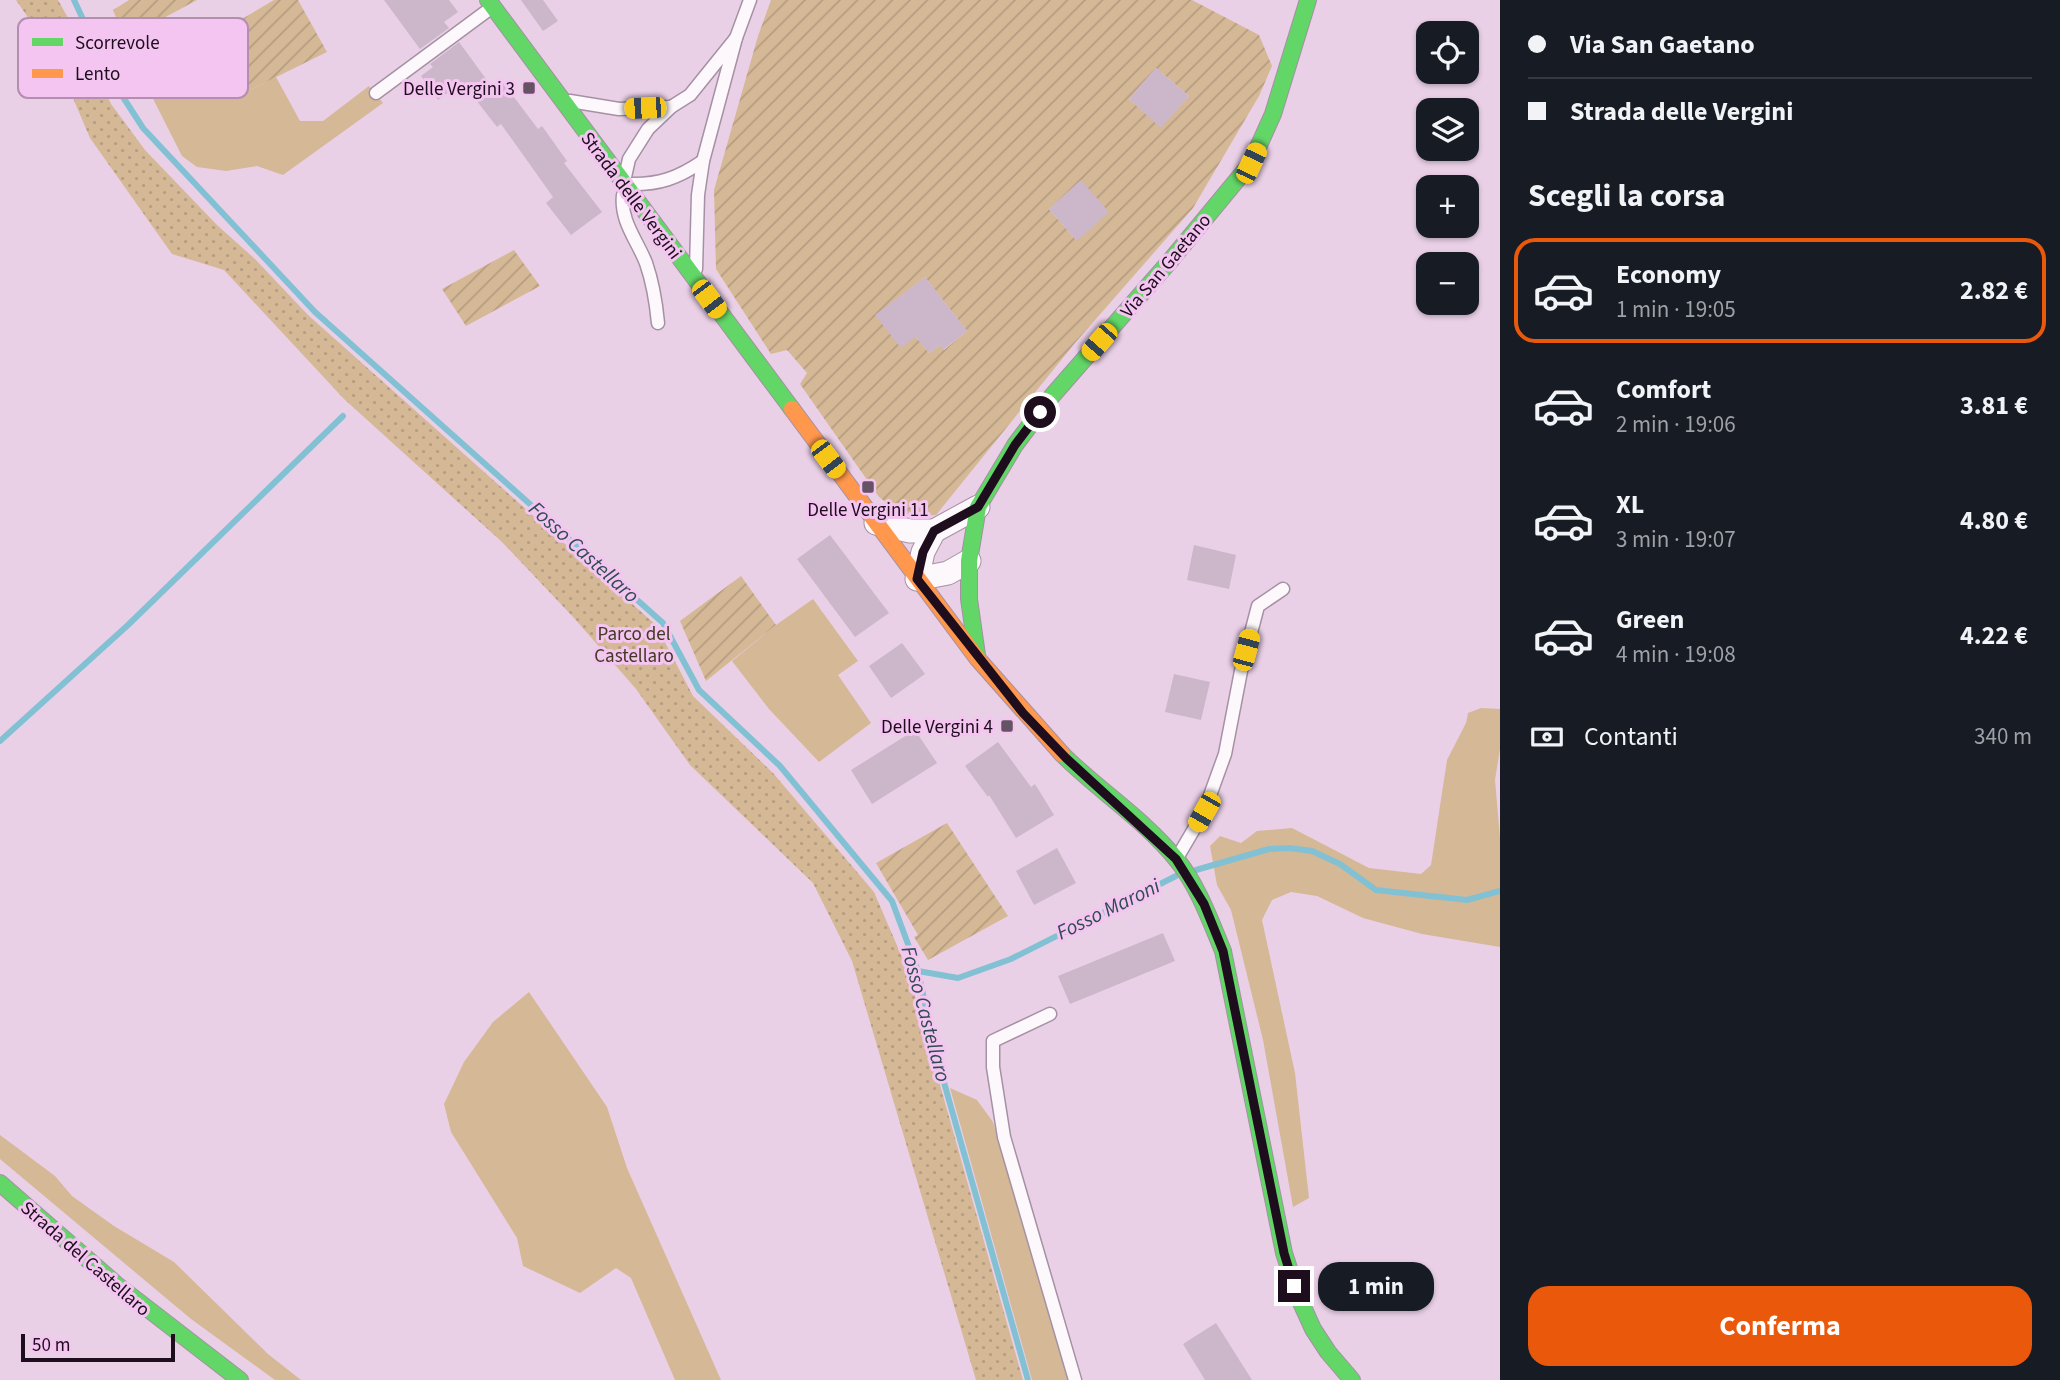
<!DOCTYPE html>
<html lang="it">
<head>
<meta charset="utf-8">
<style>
  :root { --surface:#171b24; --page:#242831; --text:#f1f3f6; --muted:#9ea1a6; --line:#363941; --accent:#ea580c }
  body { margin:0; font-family:"Source Sans 3",sans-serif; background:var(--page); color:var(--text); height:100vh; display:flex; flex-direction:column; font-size:26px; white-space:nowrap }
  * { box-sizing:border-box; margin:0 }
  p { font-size:23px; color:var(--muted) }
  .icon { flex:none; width:38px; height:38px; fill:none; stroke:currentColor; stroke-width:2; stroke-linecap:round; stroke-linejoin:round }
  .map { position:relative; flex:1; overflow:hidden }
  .details { display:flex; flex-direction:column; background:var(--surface); width:560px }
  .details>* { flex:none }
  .top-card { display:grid; align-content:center; height:154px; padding:0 28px; background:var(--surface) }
  .fabs { position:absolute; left:1416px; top:21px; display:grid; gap:14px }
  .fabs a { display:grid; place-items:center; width:63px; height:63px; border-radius:14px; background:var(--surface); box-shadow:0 2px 5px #0004; font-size:35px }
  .scale { position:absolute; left:21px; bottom:18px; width:154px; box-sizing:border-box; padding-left:7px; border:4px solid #1e0e1d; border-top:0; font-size:19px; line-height:24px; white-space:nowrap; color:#1e0e1d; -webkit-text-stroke:5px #f4c5f0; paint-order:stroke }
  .end { position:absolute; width:32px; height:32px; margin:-16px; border:9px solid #1e0e1d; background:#fff; box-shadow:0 0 0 4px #fff }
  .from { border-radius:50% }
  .bubble { position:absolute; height:49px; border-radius:21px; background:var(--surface); box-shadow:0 2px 5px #0004; font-size:23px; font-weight:700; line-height:49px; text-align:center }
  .car { position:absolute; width:21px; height:42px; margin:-21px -10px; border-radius:9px; box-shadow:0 0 5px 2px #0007; background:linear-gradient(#f5c518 24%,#345 0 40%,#f5c518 0 76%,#345 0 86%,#f5c518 0) }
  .top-card b { display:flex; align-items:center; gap:24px; height:66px; font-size:26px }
  .top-card b+b { border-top:2px solid var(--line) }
  .top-card i { width:18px; height:18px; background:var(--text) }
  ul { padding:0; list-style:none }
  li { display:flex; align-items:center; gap:21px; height:105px; margin:0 14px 10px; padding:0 14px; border:4px solid transparent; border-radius:21px }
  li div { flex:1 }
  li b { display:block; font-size:26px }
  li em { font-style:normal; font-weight:700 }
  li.current { border-color:var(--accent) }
  li>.icon { width:63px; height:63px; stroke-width:1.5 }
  h2 { padding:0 28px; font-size:32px; line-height:84px }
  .pay { display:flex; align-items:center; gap:18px; height:77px; padding:0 28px; font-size:26px }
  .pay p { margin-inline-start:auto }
  .primary-button { display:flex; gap:14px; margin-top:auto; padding:14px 28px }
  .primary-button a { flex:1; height:80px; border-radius:21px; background:var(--accent); color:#fff; font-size:28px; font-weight:700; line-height:80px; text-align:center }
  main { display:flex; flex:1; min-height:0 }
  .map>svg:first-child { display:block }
  .grass { fill:#d5b896 }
  .park { fill:url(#park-dots) }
  .garden { fill:url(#garden-furrows); fill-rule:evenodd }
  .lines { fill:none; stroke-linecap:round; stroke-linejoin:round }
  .stream { stroke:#82c1d3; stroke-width:6 }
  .building { fill:#cbb7c9 }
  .lane-casing { stroke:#a591a3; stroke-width:15 }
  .street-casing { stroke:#a591a3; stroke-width:25 }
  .fast-casing { stroke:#a591a3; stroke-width:18 }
  .slow-casing { stroke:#a591a3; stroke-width:18 }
  .lane { stroke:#fcf8fb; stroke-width:12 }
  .street { stroke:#fcf8fb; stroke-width:23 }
  .fast { stroke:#63d668; stroke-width:16 }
  .slow { stroke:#ff974d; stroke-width:16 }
  .route { stroke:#1e0e1d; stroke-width:9 }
  .poi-dot { fill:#655264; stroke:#f4c5f0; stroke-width:2.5 }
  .labels { text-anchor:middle; stroke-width:6; stroke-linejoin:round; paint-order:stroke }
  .poi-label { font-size:19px; fill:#1e0e1d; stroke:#f4c5f0; text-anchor:end }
  .street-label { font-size:19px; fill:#1e0e1d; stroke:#f4c5f0 }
  .park-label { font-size:19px; fill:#423922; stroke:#f4c5f0 }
  .water-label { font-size:21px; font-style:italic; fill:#2e4d52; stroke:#f4c5f0 }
  .key { fill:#f4c5f0; stroke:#b48eb1; stroke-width:2 }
  .key-label { font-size:19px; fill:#1e0e1d }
</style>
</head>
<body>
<main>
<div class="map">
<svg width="1500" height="1380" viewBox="0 0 1500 1380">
  <defs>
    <pattern id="park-dots" width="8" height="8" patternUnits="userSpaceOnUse" patternTransform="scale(1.75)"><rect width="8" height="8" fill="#d5b896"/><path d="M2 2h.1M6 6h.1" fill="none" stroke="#b69d81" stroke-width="1.8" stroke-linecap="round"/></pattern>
    <pattern id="garden-furrows" width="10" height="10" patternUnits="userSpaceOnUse" patternTransform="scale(1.75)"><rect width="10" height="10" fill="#d5b896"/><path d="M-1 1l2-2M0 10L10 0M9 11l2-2" fill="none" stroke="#b69d81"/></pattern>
  </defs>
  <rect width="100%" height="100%" fill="#ead0e7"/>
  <g class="grass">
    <path d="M220 32 250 90 276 77 300 121H323L369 86 383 103 283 175 257 166 226 171 197 167 182 156 142 77Z"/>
    <path d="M813 599 858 661 838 675 871 723 819 762 769 709 732 661 776 625Z"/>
    <path d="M1481 708 1500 709V749L1495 780 1500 838V947L1422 934 1363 918 1317 896 1291 892 1272 900 1262 920 1295 1073 1309 1198 1293 1207 1263 1040 1231 910 1217 885 1210 846 1220 836 1241 843 1257 831 1292 828 1369 868 1421 874 1431 865 1447 760 1466 723 1468 713Z"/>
    <path d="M529 992 607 1107 627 1168 721 1380H675L631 1278 616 1268 580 1293 523 1266 517 1238 451 1132 444 1104 464 1062 493 1022Z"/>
    <path d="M950 1088 977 1100 993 1122 1068 1380H1032Z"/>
    <path d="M0 1135 55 1176 72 1196 114 1226 174 1262 268 1354 301 1380H275L191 1319 0 1159Z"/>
  </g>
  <path class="park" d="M16 0H58L81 41 111 104 145 150 217 225 255 259 308 315 656 625 693 696 773 773 874 892 908 971 1023 1380H976L852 961 813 883 690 765 636 689 574 618 502 542 344 399 224 270 172 254 90 138 64 77 40 35Z"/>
  <g class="garden">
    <path d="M129 0H197L125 39 113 10Z"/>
    <path d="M274 0H298L327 52 250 90 220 32Z"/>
    <path d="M771 0H1192L1259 35 1272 66 1259 96 1193 208 1075 343 936 515C909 517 900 514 879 497L800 384 807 373 787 350 771 354 716 269 714 190 758 36ZM1156 68 1189 96 1161 127 1129 99ZM1081 181 1076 240 1049 209ZM925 277 967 331 944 350 940 345 929 353 916 337 876 315Z"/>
    <path d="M514 250 540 286 466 326 442 289Z"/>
    <path d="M741 576 776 625 706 681 680 621Z"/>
    <path d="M947 823 1008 916 928 960 914 937 918 935 876 863Z"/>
  </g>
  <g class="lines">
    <g class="stream">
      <path d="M74 0 110 77 143 128 315 312 663 623 699 690 780 766 892 901 918 971 936 1054 1028 1380"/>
      <path d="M0 741 128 625 343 416"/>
      <path d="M1196 870 1269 849 1289 848 1312 851 1340 864 1376 890 1467 900 1500 891"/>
      <path d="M918 971 958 978 1011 959 1176 876"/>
    </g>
  </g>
  <g class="building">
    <path d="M384 0H449L458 12 444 22 449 28 420 49Z"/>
    <path d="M521 0H543L558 21 543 31Z"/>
    <path d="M459 42 492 87 501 80 538 129 542 126 567 161 564 163 602 212 571 235 546 203 553 197 501 124 497 127 462 82 438 100 421 76 433 67 430 64Z"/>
    <path d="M1156 68 1189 96 1161 128 1129 99Z"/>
    <path d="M1081 180 1109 212 1077 241 1049 209Z"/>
    <path d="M925 277 967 331 943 350 940 345 929 353 916 337 901 348 875 315Z"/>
    <path d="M830 535 889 613 855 637 797 559Z"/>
    <path d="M1194 545 1236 555 1229 589 1187 580Z"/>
    <path d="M902 643 925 674 891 698 869 666Z"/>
    <path d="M1174 674 1210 682 1201 720 1165 712Z"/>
    <path d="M915 730 937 763 872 804 851 770Z"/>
    <path d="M998 742 1031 787 1035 784 1054 815 1016 838 989 795 988 797 965 766Z"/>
    <path d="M1057 848 1076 883 1034 905 1016 871Z"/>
    <path d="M1163 933 1175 961 1070 1004 1058 976Z"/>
    <path d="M1216 1323 1252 1380H1205L1183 1344Z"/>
  </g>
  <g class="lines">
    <defs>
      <g id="lane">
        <path d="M376 93 491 8"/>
        <path d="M570 101 619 109 671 107"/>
        <path d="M625 177 629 159 648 129 671 107 690 95 736 38"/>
        <path d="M629 184C659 185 678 178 703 161"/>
        <path d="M623 195C620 221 637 240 646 263 653 283 656 302 658 323"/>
        <path d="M696 269 698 195 703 161 736 38 750 0"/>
        <path d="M1177 858 1204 812 1225 754 1241 671 1258 606 1283 589"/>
        <path d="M1050 1014 993 1041V1067L1004 1137 1075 1380"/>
      </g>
      <g id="street">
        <path d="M876 523 910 531H934L978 507"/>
        <path d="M934 531 923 552 917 579 948 573 969 561"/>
      </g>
      <g id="fast">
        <path d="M488 0 792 409"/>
        <path d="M977 655 969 599V561L978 507 1015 445 1052 396 1170 261 1251 163 1273 114 1308 0"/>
        <path d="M1062 754C1099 791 1144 819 1177 860 1198 886 1210 920 1223 951L1284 1253 1298 1296 1313 1329 1328 1352 1352 1380"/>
        <path d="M0 1183 117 1285 240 1380"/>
      </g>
      <path id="slow" d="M792 409 977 658 1062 754"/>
    </defs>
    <use href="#lane" class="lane-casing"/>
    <use href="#street" class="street-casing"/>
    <use href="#fast" class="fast-casing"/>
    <use href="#slow" class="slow-casing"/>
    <use href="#lane" class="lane"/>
    <use href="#street" class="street"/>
    <use href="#fast" class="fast"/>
    <use href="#slow" class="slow"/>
  </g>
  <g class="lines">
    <path class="route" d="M1040 412 1015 445 978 507 934 531 923 552 917 579 1023 713 1066 758 1176 859 1204 904 1223 951 1284 1253 1294 1286"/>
  </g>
  <g class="poi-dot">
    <rect x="522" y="81" width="14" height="14" rx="3.5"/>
    <rect x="861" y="480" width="14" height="14" rx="3.5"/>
    <rect x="1000" y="719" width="14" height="14" rx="3.5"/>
  </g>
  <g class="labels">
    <g class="poi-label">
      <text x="515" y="95">Delle Vergini 3</text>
      <text x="868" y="516" text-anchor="middle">Delle Vergini 11</text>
      <text x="993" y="733">Delle Vergini 4</text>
    </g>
    <g class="street-label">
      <text transform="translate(632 195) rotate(53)" y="7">Strada delle Vergini</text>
      <text transform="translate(1165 265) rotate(-50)" y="7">Via San Gaetano</text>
      <text transform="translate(86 1258) rotate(41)" y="7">Strada del Castellaro</text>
    </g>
    <g class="park-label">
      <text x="634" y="640">Parco del<tspan x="634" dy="22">Castellaro</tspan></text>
    </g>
    <g class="water-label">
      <text transform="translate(584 552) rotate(42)" y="7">Fosso Castellaro</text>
      <text transform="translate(1108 909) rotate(-26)" y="7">Fosso Maroni</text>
      <text transform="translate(926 1014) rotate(75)" y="7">Fosso Castellaro</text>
    </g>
  </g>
  <rect x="18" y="18" width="230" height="80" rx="10" class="key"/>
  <rect x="32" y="38" width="31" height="8" fill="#63d668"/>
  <rect x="32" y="69" width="31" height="9" fill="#ff974d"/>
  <g class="key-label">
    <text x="75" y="49">Scorrevole</text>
    <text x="75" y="80">Lento</text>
  </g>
</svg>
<div class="fabs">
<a><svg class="icon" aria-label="locate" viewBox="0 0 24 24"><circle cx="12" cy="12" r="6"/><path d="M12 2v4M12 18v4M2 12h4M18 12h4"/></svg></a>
<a><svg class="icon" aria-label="layers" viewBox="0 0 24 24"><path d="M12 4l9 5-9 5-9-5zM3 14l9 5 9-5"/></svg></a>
<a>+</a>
<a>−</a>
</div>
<div class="scale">50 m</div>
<i class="end from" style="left:1040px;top:412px"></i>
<i class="end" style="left:1294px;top:1286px"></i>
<div class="bubble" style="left:1318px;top:1262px;width:116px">1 min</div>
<i class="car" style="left:645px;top:108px;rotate:268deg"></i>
<i class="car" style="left:1251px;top:163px;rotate:25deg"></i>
<i class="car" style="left:709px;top:299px;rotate:143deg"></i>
<i class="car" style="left:1099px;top:342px;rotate:221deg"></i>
<i class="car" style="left:828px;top:459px;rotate:143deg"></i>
<i class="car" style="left:1246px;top:650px;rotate:15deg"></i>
<i class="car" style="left:1204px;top:812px;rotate:210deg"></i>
</div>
<section class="details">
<div class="top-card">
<b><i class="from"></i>Via San Gaetano</b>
<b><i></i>Strada delle Vergini</b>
</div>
<h2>Scegli la corsa</h2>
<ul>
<li class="current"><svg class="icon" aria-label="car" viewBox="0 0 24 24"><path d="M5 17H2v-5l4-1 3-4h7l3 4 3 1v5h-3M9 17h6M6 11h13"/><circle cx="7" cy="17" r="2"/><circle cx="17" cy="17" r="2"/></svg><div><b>Economy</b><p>1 min · 19:05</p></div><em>2.82 €</em></li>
<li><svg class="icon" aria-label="car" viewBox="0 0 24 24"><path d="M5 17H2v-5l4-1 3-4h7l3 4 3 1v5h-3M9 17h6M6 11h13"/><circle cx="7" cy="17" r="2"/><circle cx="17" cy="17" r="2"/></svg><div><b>Comfort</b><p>2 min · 19:06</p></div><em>3.81 €</em></li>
<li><svg class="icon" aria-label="car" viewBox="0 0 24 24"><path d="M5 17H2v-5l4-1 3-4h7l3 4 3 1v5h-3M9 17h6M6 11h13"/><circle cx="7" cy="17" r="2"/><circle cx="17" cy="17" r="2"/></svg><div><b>XL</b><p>3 min · 19:07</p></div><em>4.80 €</em></li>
<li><svg class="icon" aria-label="car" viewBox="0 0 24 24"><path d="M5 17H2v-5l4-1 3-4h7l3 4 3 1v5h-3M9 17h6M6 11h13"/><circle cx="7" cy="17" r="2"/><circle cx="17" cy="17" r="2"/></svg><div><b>Green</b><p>4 min · 19:08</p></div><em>4.22 €</em></li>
</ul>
<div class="pay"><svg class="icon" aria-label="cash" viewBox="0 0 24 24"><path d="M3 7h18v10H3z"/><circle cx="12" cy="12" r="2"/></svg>Contanti<p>340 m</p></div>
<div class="primary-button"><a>Conferma</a></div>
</section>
</main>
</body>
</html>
